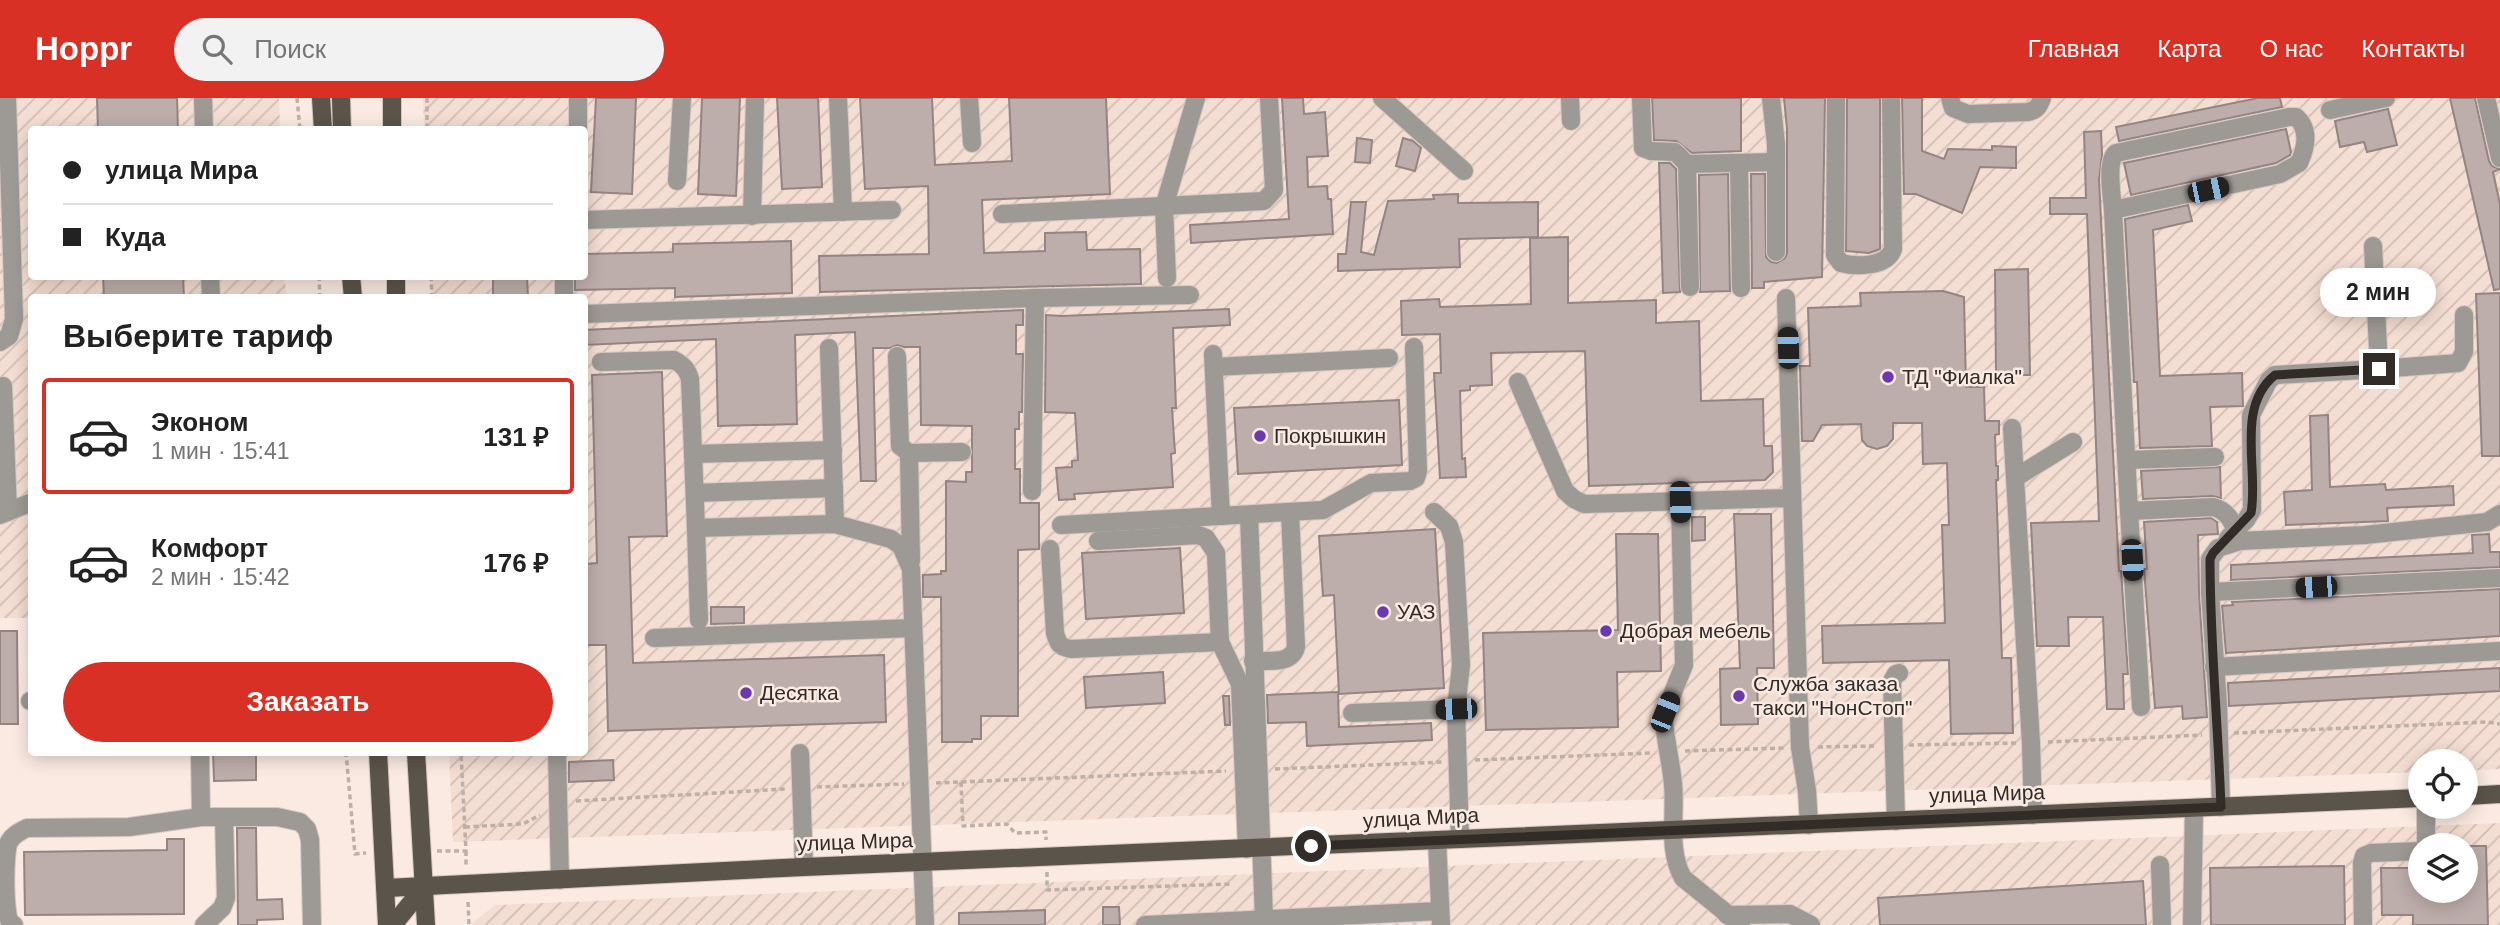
<!DOCTYPE html>
<html lang="ru">
<head>
<meta charset="utf-8">
<style>
  :root { --surface:#fff; --page:#f2f2f2; --text:#222; --muted:#767676; --line:#e0e0e0; --accent:#d93025 }
  body { margin:0; font-family:Helvetica,sans-serif; background:var(--page); color:var(--text); height:100vh; display:flex; flex-direction:column; font-size:26px; white-space:nowrap }
  * { box-sizing:border-box; margin:0 }
  p { font-size:23px; color:var(--muted) }
  .icon { flex:none; width:38px; height:38px; fill:none; stroke:currentColor; stroke-width:2; stroke-linecap:round; stroke-linejoin:round }
  .map { position:relative; flex:1; overflow:hidden }
  .panel { position:absolute; left:28px; top:196px; width:560px; height:462px; display:flex; flex-direction:column; background:var(--surface); border-radius:7px; box-shadow:0 4px 18px #0003 }
  .panel>* { flex:none }
  .banner { position:absolute; left:28px; top:28px; width:560px; height:154px; border-radius:7px; box-shadow:0 4px 18px #0003; display:grid; align-content:center; height:154px; padding:0 35px; background:var(--surface) }
  .buttons { position:absolute; left:2408px; top:651px; display:grid; gap:14px }
  .buttons a { display:grid; place-items:center; width:70px; height:70px; border-radius:50%; background:var(--surface); box-shadow:0 4px 18px #0003; font-size:35px }
  .end { position:absolute; width:32px; height:32px; margin:-16px; border:9px solid #322c29; background:#fff; box-shadow:0 0 0 4px #fff }
  .from { border-radius:50% }
  .bubble { position:absolute; height:49px; border-radius:24px; background:var(--surface); box-shadow:0 4px 18px #0003; font-size:23px; font-weight:800; line-height:49px; text-align:center }
  .car { position:absolute; width:21px; height:42px; margin:-21px -10px; border-radius:9px; box-shadow:0 0 5px 2px #0007; background:linear-gradient(#222 24%,#8ab4d8 0 40%,#222 0 76%,#8ab4d8 0 86%,#222 0) }
  .banner b { display:flex; align-items:center; gap:24px; height:66px; font-size:26px }
  .banner b+b { border-top:2px solid var(--line) }
  .banner i { width:18px; height:18px; background:var(--text) }
  ul { padding:0; list-style:none }
  li { display:flex; align-items:center; gap:21px; height:116px; margin:0 14px 10px; padding:0 21px; border:4px solid transparent; border-radius:7px }
  li div { flex:1 }
  li b { display:block; font-size:26px }
  li em { font-style:normal; font-weight:800 }
  li.on { border-color:var(--accent) }
  li>.icon { width:63px; height:63px; stroke-width:1.5 }
  h2 { padding:0 35px; font-size:32px; line-height:84px }
  .button { display:flex; gap:14px; margin-top:auto; padding:14px 35px }
  .button a { flex:1; height:80px; border-radius:42px; background:var(--accent); color:#fff; font-size:28px; font-weight:800; line-height:80px; text-align:center }
  header { display:flex; align-items:center; gap:42px; box-sizing:border-box; height:98px; padding:0 35px; background:var(--accent); color:#fff }
  header strong { font-size:33px }
  nav { display:flex; gap:38px; margin-inline-start:auto; font-size:24px }
  .search { width:490px; height:63px; background:var(--page); display:flex; align-items:center; gap:18px; box-sizing:border-box; padding:0 24px; border-radius:38px; color:var(--muted); font-size:26px }
  .map>svg:first-child { display:block }
  .industrial { fill:url(#industrial-furrows); fill-rule:evenodd }
  .building { fill:#beaeab; stroke:#948482; stroke-width:2 }
  .lines { fill:none; stroke-linecap:round; stroke-linejoin:round }
  .minor-casing { stroke:#d6c8c1; stroke-width:20 }
  .major-casing { stroke:#d6c8c1; stroke-width:20 }
  .path { stroke:#bdb0a9; stroke-width:3.5; stroke-dasharray:5 3.5; stroke-linecap:butt }
  .minor { stroke:#9d9994; stroke-width:18 }
  .major { stroke:#5b544b; stroke-width:18 }
  .route { stroke:#322c29; stroke-width:9 }
  .poi-dot { fill:#6a38af; stroke:#faeae2; stroke-width:2.5 }
  .labels { text-anchor:middle; stroke-width:5; stroke-linejoin:round; paint-order:stroke }
  .poi-label { font-size:21px; fill:#322c29; stroke:#faeae2; text-anchor:start }
  .street-label { font-size:21px; fill:#322c29; stroke:#faeae2 }
</style>
</head>
<body>
<header>
<strong>Hoppr</strong>
<div class="search"><svg class="icon" aria-label="search" viewBox="0 0 24 24"><circle cx="10" cy="10" r="6"/><path d="M15 15l6 6"/></svg>Поиск</div>
<nav><a>Главная</a><a>Карта</a><a>О нас</a><a>Контакты</a></nav>
</header>
<div class="map">
<svg width="2500" height="827" viewBox="0 0 2500 827">
  <defs>
    <pattern id="industrial-furrows" width="10" height="10" patternUnits="userSpaceOnUse" patternTransform="scale(1.75)"><rect width="10" height="10" fill="#f4ddd2"/><path d="M-1 1l2-2M0 10L10 0M9 11l2-2" fill="none" stroke="#d2beb4"/></pattern>
  </defs>
  <rect width="100%" height="100%" fill="#faeae2"/>
  <g class="industrial">
    <path d="M0 0H279L280 31 32 32V178L285 179 286 199 32 200 31 520H0Z"/>
    <path d="M423 0H2500V671L2466 673V663H2420V674L453 744 449 655 584 654V200L431 199 430 179 584 178V32L424 31Z"/>
    <path d="M2500 725V827H470L495 807ZM2420 747H2466V793H2420Z"/>
  </g>
  <g class="building">
    <path d="M97 0H177L178 32H98Z"/>
    <path d="M596 0H636L632 96 591 94Z"/>
    <path d="M702 0H740L736 98 698 96Z"/>
    <path d="M777 0H818L822 89 782 91Z"/>
    <path d="M860 0H932L935 67 1012 63 1009 0H1106L1110 96 982 102 984 155 1045 153V135L1086 134 1087 152 1140 151 1141 186 820 194 819 158 929 156 928 88 865 91Z"/>
    <path d="M1282 0H1303L1304 16 1325 14 1328 58 1307 59 1308 89 1327 88 1328 101H1331L1333 136 1191 145 1190 127 1289 121Z"/>
    <path d="M1652 0H1741V53L1692 55 1676 43 1654 42Z"/>
    <path d="M1784 0H1825L1822 179 1764 184V190H1752L1751 76H1765L1766 159 1771 164 1777 165 1785 160 1787 155V31Z"/>
    <path d="M1847 0H1880V151L1869 155 1846 153Z"/>
    <path d="M1902 0H1922V53L1944 61 1948 51 1992 52V48L2016 49V70L1980 69 1962 115 1916 96H1904Z"/>
    <path d="M2258 0H2280L2282 9 2119 43 2116 29Z"/>
    <path d="M2450 0H2475L2489 63 2492 68 2500 71 2493 74 2500 106V191L2494 192Z"/>
    <path d="M2388 11 2397 47 2367 54 2364 44 2340 49 2335 23Z"/>
    <path d="M2286 31 2291 54 2290 57 2276 65 2131 97 2124 65Z"/>
    <path d="M2101 33 2102 57 2099 82 2119 473H2121L2128 576H2123L2124 611H2107L2103 519H2068L2069 548H2037L2031 425 2099 423 2087 116H2050V100H2086L2084 34Z"/>
    <path d="M1357 40 1372 42 1370 65 1355 64Z"/>
    <path d="M1403 40 1413 43 1421 50 1415 73 1396 68Z"/>
    <path d="M1659 65H1670L1676 71 1680 194 1663 195Z"/>
    <path d="M1728 76 1730 193 1700 194 1699 77Z"/>
    <path d="M1458 96V105L1538 104V139L1459 141 1460 169 1338 173V156H1346L1351 104H1366L1361 154 1374 157 1388 103 1434 101 1433 97Z"/>
    <path d="M2188 107 2192 123 2153 132 2160 278 2242 275 2243 308 2210 309 2212 348 2140 350 2137 284H2134L2125 121Z"/>
    <path d="M1568 139V205L1656 202V225L1699 223 1701 303 1763 301 1764 348H1772L1773 374 1765 382 1589 388 1585 253 1491 255 1492 287 1470 288V292L1460 293 1462 361 1465 360 1466 379 1440 380 1434 275H1441L1440 236 1402 237 1401 203 1439 201 1440 209 1531 206 1530 140Z"/>
    <path d="M791 143 792 195 675 199V190L575 192V178H584V156L673 154V146Z"/>
    <path d="M2028 171 2030 277H1996L1995 172Z"/>
    <path d="M103 178H183L184 200H104Z"/>
    <path d="M493 178H527L528 200H493Z"/>
    <path d="M1943 193 1964 199 1966 289H1984L1985 323H1999V336L1995 337 1996 368H1998V382H1996L2002 560H2011L2013 635 1951 636 1949 562 1823 565 1822 528 1945 525 1942 427H1949L1947 365 1923 366 1922 325H1893V341L1887 348 1877 351 1867 348 1862 342 1861 326 1822 327 1813 343H1802L1800 268H1810L1808 210 1861 208 1860 195Z"/>
    <path d="M2500 195V358H2482L2476 196Z"/>
    <path d="M1229 211 1230 227 1173 230 1176 310H1172L1175 355 1171 356 1173 389 1074 396 1075 401 1059 402 1056 370 1072 369V363L1078 362 1075 315 1045 314 1046 217 1062 218Z"/>
    <path d="M1023 212V227H1016V256H1023L1022 314H1019V331H1015V371H1020V405H1039V451L1018 452V618H981V641H972V644H942L941 499H923V477L941 476V473H946V383L966 384V374H972V328L921 327 920 249H904L897 247 890 250H873L876 383H861L855 234 795 237 797 326 718 328 716 241 584 247V232Z"/>
    <path d="M662 274 667 438 629 439 633 565 884 557 886 624 608 633 606 547H587L585 466 597 465 592 277Z"/>
    <path d="M1399 302 1402 367 1238 376 1234 310Z"/>
    <path d="M2328 317 2330 389 2385 386 2386 392 2453 388 2454 407 2387 410 2388 423 2286 427 2284 394 2312 392 2310 318Z"/>
    <path d="M2220 369 2221 400 2212 398 2143 401 2141 373Z"/>
    <path d="M1734 416H1771L1774 570H1757L1758 626 1721 627 1720 571 1740 570Z"/>
    <path d="M1692 419H1705V442L1692 443Z"/>
    <path d="M2211 420 2217 424 2218 436 2198 437 2199 495 2207 619 2183 621 2182 608 2155 610 2144 471H2147L2144 424Z"/>
    <path d="M1435 431 1444 590 1339 596 1334 497 1323 498 1319 438Z"/>
    <path d="M1616 436H1658L1661 573 1617 574 1618 629 1486 632 1483 535 1618 532Z"/>
    <path d="M2489 436 2490 454H2500V469L2231 482V467L2473 455 2472 437Z"/>
    <path d="M1180 450 1184 515 1086 521 1082 455Z"/>
    <path d="M2500 491V538L2226 555 2222 508 2233 507 2232 504Z"/>
    <path d="M711 509H744V525L711 526Z"/>
    <path d="M0 533H17L18 626H0Z"/>
    <path d="M2500 570V593L2229 608 2228 585Z"/>
    <path d="M1163 574 1165 605 1086 610 1084 579Z"/>
    <path d="M1338 594 1339 629 1431 625 1432 642 1307 648 1306 624 1268 625 1267 597Z"/>
    <path d="M1223 598H1229L1230 627H1225Z"/>
    <path d="M213 654H256V682L214 683Z"/>
    <path d="M613 662 614 682 569 684V664Z"/>
    <path d="M237 730H256L257 802 282 801 283 821 257 822V827H238Z"/>
    <path d="M167 741H184V816L25 817 24 754 167 752Z"/>
    <path d="M2466 748H2486L2488 827H2413V817H2382L2381 770H2420V793H2466Z"/>
    <path d="M2344 768 2345 827H2211L2210 770Z"/>
    <path d="M2143 783 2146 827H1880L1878 800Z"/>
    <path d="M1103 809H1119L1120 827H1103Z"/>
    <path d="M1045 812V827H959V815Z"/>
  </g>
  <g class="lines">
    <defs>
      <g id="minor">
        <path d="M203 0 204 32"/>
        <path d="M838 0 843 114"/>
        <path d="M969 0 972 45"/>
        <path d="M1382 0 1464 73"/>
        <path d="M1570 0 1571 23"/>
        <path d="M1641 0 1643 50 1651 53 1675 54 1687 66 1690 189"/>
        <path d="M1771 0 1776 46V154"/>
        <path d="M1836 0 1835 157 1841 165C1857 169 1887 169 1893 151L1891 0"/>
        <path d="M1950 0 1953 10 1968 16 2028 14C2037 12 2039 8 2042 0"/>
        <path d="M2486 0 2500 60"/>
        <path d="M2330 12 2386 0"/>
        <path d="M578 32V0"/>
        <path d="M1739 65 1741 190"/>
        <path d="M1687 66 1776 64"/>
        <path d="M677 83 682 0"/>
        <path d="M2113 112 2280 76 2299 65C2306 50 2310 31 2296 19H2289L2116 55C2106 64 2112 98 2113 112 2118 212 2124 313 2129 413L2213 409C2230 413 2234 428 2240 443L2218 450 2210 461V494L2218 607 2221 709"/>
        <path d="M1002 116 1264 103 1274 92 1269 0"/>
        <path d="M752 118 755 0"/>
        <path d="M584 122 892 112"/>
        <path d="M210 178 211 200"/>
        <path d="M564 178V200"/>
        <path d="M1167 180 1164 109 1196 0"/>
        <path d="M1786 200 1800 649 1807 693 1809 727"/>
        <path d="M584 216 1035 200 1190 197"/>
        <path d="M0 244 9 238 14 221 7 0"/>
        <path d="M829 250 835 426"/>
        <path d="M1213 256 1221 418"/>
        <path d="M897 258 900 348 909 355 962 354"/>
        <path d="M601 264 674 262C683 267 687 271 690 281L696 430"/>
        <path d="M1214 269 1389 260"/>
        <path d="M2379 271 2458 265 2464 254V217"/>
        <path d="M1518 284 1565 393 1574 401 1584 406 1792 400"/>
        <path d="M3 288 8 414"/>
        <path d="M2012 330 2015 380"/>
        <path d="M909 355 911 463"/>
        <path d="M693 356 833 352"/>
        <path d="M2127 362 2215 359"/>
        <path d="M1032 393 1035 200"/>
        <path d="M695 395 834 390"/>
        <path d="M1680 404 1684 567 1665 614 1664 624C1666 645 1671 665 1673 686 1676 716 1667 752 1683 780L1741 827"/>
        <path d="M2129 413 2141 609"/>
        <path d="M1434 414 1449 428 1454 444 1461 567 1456 611 1460 741"/>
        <path d="M0 417 32 404"/>
        <path d="M1249 417 1264 821"/>
        <path d="M1061 427 1323 412 1371 385 1410 383 1416 380 1418 373 1414 249"/>
        <path d="M2228 440 2246 422 2252 412 2251 317 2269 282 2275 277 2379 271 2373 148"/>
        <path d="M1098 443 1198 437 1206 440 1216 455 1220 544 1240 586 1247 751"/>
        <path d="M2240 443 2365 437 2487 424 2500 416"/>
        <path d="M1050 451 1055 535C1058 546 1060 549 1071 551L1220 544"/>
        <path d="M2210 494 2500 480"/>
        <path d="M699 522 696 430 835 426 891 441 901 448 911 471 925 827"/>
        <path d="M654 540 913 530"/>
        <path d="M1253 563C1269 562 1291 567 1296 549L1290 414"/>
        <path d="M2214 569 2500 553"/>
        <path d="M30 603H32"/>
        <path d="M1352 615 1456 611"/>
        <path d="M200 654 201 719"/>
        <path d="M557 654 560 782"/>
        <path d="M800 655 804 769"/>
        <path d="M2426 709V747"/>
        <path d="M2033 717 2031 645 2015 380 2073 344"/>
        <path d="M1896 723 1892 583 1896 576 1899 575"/>
        <path d="M1437 742 1441 827"/>
        <path d="M2160 767 2162 827"/>
        <path d="M1727 817 1790 816 1811 827"/>
        <path d="M14 827C13 826 11 825 10 824 4 815 4 754 9 744 13 737 19 734 27 730L129 729 201 719H277L300 724 307 731 310 742 312 827"/>
        <path d="M204 827 222 810 226 800 224 719"/>
        <path d="M1145 827 1440 813"/>
        <path d="M2192 827 2194 710"/>
        <path d="M2363 827 2362 765 2364 758 2371 755 2420 753"/>
      </g>
      <g id="major">
        <path d="M321 0 323 32"/>
        <path d="M341 0 342 32"/>
        <path d="M392 0V32"/>
        <path d="M351 178 353 200"/>
        <path d="M396 178V200"/>
        <path d="M378 654 387 827"/>
        <path d="M416 654 426 827"/>
        <path d="M2466 698 2500 696"/>
        <path d="M386 790 804 769 2420 700"/>
        <path d="M393 827 424 789"/>
      </g>
    </defs>
    <use href="#minor" class="minor-casing"/>
    <use href="#major" class="major-casing"/>
    <g class="path">
      <path d="M297 0 300 32"/>
      <path d="M427 0V32"/>
      <path d="M319 178 320 200"/>
      <path d="M431 178 432 200"/>
      <path d="M2234 635 2487 624 2500 626"/>
      <path d="M2048 644 2202 637"/>
      <path d="M1909 647 2016 645"/>
      <path d="M1818 649 1876 648"/>
      <path d="M1685 653 1785 650"/>
      <path d="M346 654 355 756 366 755"/>
      <path d="M1475 662 1652 655"/>
      <path d="M1275 671 1443 664"/>
      <path d="M961 684 963 728 1007 726 1015 735 1046 734V742"/>
      <path d="M936 685 1226 673"/>
      <path d="M817 689 904 686"/>
      <path d="M576 703 785 691"/>
      <path d="M465 729 523 726 540 717"/>
      <path d="M437 753H466L461 654"/>
      <path d="M466 753V768"/>
      <path d="M1047 774V792L1231 786"/>
      <path d="M468 804 469 827"/>
    </g>
    <use href="#minor" class="minor"/>
    <use href="#major" class="major"/>
  </g>
  <g class="lines">
    <path class="route" d="M1311 748 2221 709C2218 626 2210 544 2210 461L2213 455 2251 415C2259 372 2235 309 2275 277L2379 271"/>
  </g>
  <g class="poi-dot">
    <circle cx="1888" cy="279" r="7"/>
    <circle cx="1260" cy="338" r="7"/>
    <circle cx="1383" cy="514" r="7"/>
    <circle cx="1606" cy="533" r="7"/>
    <circle cx="746" cy="595" r="7"/>
    <circle cx="1739" cy="598" r="7"/>
  </g>
  <g class="labels">
    <g class="poi-label">
      <text x="1902" y="286">ТД "Фиалка"</text>
      <text x="1274" y="345">Покрышкин</text>
      <text x="1397" y="521">УАЗ</text>
      <text x="1620" y="540">Добрая мебель</text>
      <text x="1753" y="593">Служба заказа<tspan x="1753" dy="24">такси "НонСтоп"</tspan></text>
      <text x="760" y="602">Десятка</text>
    </g>
    <g class="street-label">
      <text transform="translate(1987 696) rotate(-2)" y="7">улица Мира</text>
      <text transform="translate(1421 720) rotate(-3)" y="7">улица Мира</text>
      <text transform="translate(855 744) rotate(-2)" y="7">улица Мира</text>
    </g>
  </g>
</svg>
<div class="buttons">
<a><svg class="icon" aria-label="locate" viewBox="0 0 24 24"><circle cx="12" cy="12" r="6"/><path d="M12 2v4M12 18v4M2 12h4M18 12h4"/></svg></a>
<a><svg class="icon" aria-label="layers" viewBox="0 0 24 24"><path d="M12 4l9 5-9 5-9-5zM3 14l9 5 9-5"/></svg></a>
</div>
<i class="end from" style="left:1311px;top:748px"></i>
<i class="end" style="left:2379px;top:271px"></i>
<div class="bubble" style="left:2320px;top:170px;width:116px">2 мин</div>
<i class="car" style="left:2208px;top:92px;rotate:78deg"></i>
<i class="car" style="left:1788px;top:250px;rotate:358deg"></i>
<i class="car" style="left:1680px;top:404px;rotate:178deg"></i>
<i class="car" style="left:2132px;top:462px;rotate:177deg"></i>
<i class="car" style="left:2316px;top:489px;rotate:267deg"></i>
<i class="car" style="left:1456px;top:611px;rotate:268deg"></i>
<i class="car" style="left:1665px;top:614px;rotate:22deg"></i>
<div class="banner">
<b><i class="from"></i>улица Мира</b>
<b><i></i>Куда</b>
</div>
<section class="panel">
<h2>Выберите тариф</h2>
<ul>
<li class="on"><svg class="icon" aria-label="car" viewBox="0 0 24 24"><path d="M5 17H2v-5l4-1 3-4h7l3 4 3 1v5h-3M9 17h6M6 11h13"/><circle cx="7" cy="17" r="2"/><circle cx="17" cy="17" r="2"/></svg><div><b>Эконом</b><p>1 мин · 15:41</p></div><em>131 ₽</em></li>
<li><svg class="icon" aria-label="car" viewBox="0 0 24 24"><path d="M5 17H2v-5l4-1 3-4h7l3 4 3 1v5h-3M9 17h6M6 11h13"/><circle cx="7" cy="17" r="2"/><circle cx="17" cy="17" r="2"/></svg><div><b>Комфорт</b><p>2 мин · 15:42</p></div><em>176 ₽</em></li>
</ul>
<div class="button"><a>Заказать</a></div>
</section>
</div>
</body>
</html>
